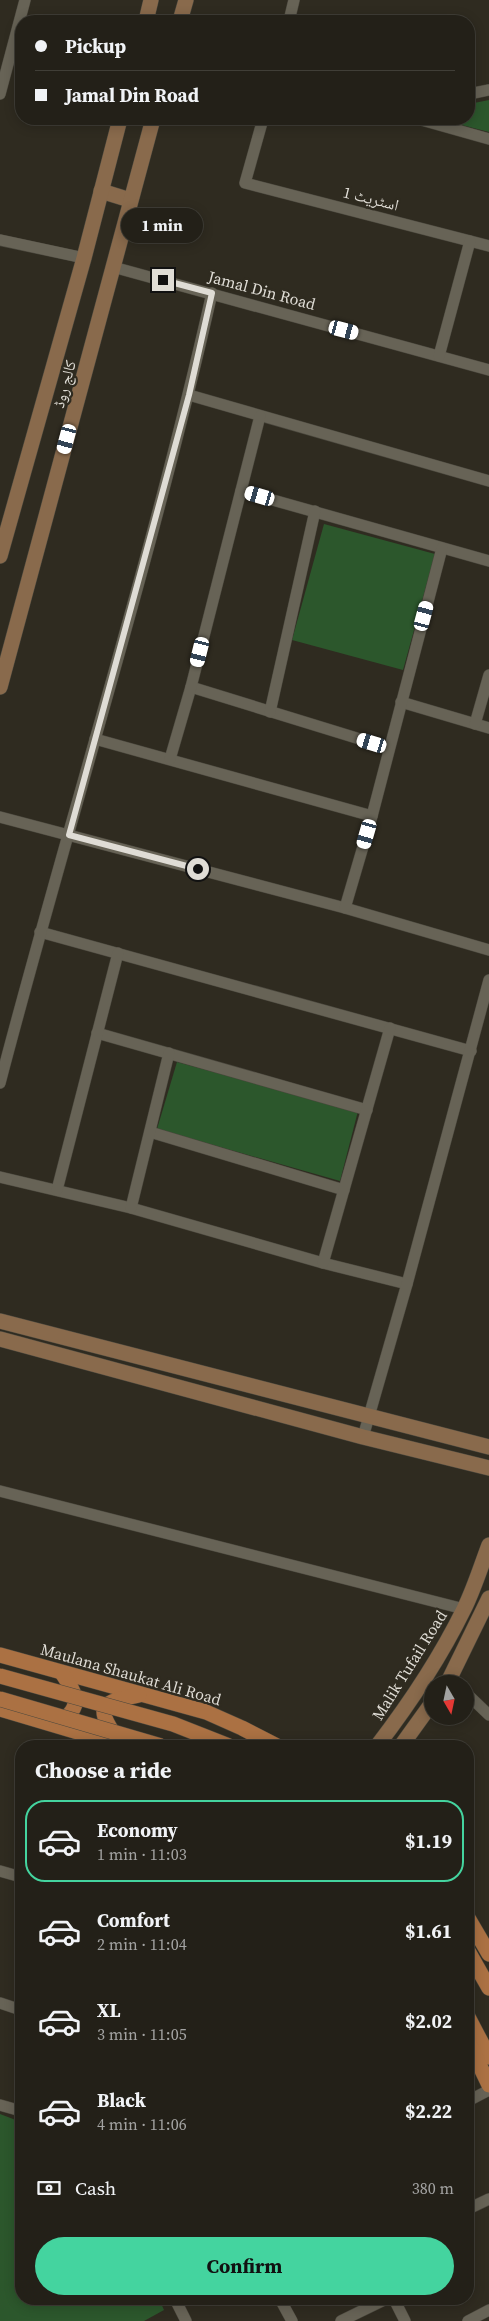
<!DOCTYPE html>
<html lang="en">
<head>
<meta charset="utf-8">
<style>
  :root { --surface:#232018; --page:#2b2821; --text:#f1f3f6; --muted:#a3a3a2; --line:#403e37; --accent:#44d49f }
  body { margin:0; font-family:"Source Serif 4","Noto Naskh Arabic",serif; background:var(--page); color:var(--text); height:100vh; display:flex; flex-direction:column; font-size:19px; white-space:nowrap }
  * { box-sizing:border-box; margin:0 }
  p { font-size:16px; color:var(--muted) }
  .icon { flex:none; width:28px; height:28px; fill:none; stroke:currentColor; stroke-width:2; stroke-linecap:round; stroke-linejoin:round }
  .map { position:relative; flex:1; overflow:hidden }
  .panel { position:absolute; left:15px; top:1740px; width:459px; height:565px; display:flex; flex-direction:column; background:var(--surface); border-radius:20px; box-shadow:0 2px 12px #0003,0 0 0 1px var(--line) }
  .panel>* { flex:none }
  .top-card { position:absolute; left:15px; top:15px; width:460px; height:110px; border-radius:20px; box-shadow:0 2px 12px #0003,0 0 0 1px var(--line); display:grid; align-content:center; height:110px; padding:0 20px; background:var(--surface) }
  .needle { width:32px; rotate:171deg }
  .controls { position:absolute; left:424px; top:1675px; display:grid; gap:10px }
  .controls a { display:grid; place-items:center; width:50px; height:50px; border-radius:50%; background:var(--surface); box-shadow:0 2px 12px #0003,0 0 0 1px var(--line); font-size:25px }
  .end { position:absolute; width:22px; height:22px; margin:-11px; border:6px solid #dfdcd5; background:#111; box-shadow:0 0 0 2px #111 }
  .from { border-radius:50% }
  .bubble { position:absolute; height:35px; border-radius:18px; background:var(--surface); box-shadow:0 2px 12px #0003,0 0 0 1px var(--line); font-size:16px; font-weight:700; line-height:35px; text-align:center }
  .car { position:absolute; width:15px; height:30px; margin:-15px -8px; border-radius:6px; box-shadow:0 0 4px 1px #0007; background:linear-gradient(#fff 24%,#345 0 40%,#fff 0 76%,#345 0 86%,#fff 0) }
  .top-card b { display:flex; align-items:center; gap:18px; height:48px; font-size:19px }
  .top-card b+b { border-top:1px solid var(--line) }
  .top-card i { width:12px; height:12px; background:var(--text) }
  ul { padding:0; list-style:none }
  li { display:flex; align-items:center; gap:15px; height:82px; margin:0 10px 8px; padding:0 10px; border:2px solid transparent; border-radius:20px }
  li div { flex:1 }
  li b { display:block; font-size:19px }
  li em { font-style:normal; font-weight:700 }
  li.on { border-color:var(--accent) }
  li>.icon { width:45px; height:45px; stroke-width:1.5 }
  h2 { padding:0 20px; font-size:22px; line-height:60px }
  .pay { display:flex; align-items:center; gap:12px; height:55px; padding:0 20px; font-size:19px }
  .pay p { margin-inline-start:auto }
  .cta { display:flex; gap:10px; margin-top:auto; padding:10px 20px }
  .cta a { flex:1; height:58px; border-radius:30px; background:var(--accent); color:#111; font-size:20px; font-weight:700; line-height:58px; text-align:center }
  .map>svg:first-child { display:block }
  .green { fill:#2c572c }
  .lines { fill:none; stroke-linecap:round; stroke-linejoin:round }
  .street-casing { stroke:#4b483e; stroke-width:12 }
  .secondary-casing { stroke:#4b483e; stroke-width:16 }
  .primary-casing { stroke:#4b483e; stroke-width:16 }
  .street { stroke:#676356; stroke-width:11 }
  .secondary { stroke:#896a4c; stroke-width:15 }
  .primary { stroke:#ab7143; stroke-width:15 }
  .primary-bridge-casing { stroke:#4b483e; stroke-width:16; stroke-linecap:butt }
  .primary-bridge { stroke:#ab7143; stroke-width:15 }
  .route { stroke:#dfdcd5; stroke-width:6 }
  .labels { text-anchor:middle; stroke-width:4.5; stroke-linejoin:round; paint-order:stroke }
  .street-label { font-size:16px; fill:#dfdcd5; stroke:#2f2b20 }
</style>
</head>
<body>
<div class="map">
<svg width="489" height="2321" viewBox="0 0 489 2321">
  <rect width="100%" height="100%" fill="#2f2b20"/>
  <g class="green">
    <path d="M489 100V132L438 119H469V104Z"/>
    <path d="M324 524 435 554 403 670 292 640Z"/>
    <path d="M177 1062 358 1111 340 1181 157 1129Z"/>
    <path d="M0 2114 21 2122V2299H159L164 2310 144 2321H0Z"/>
  </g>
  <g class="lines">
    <defs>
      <g id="street">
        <path d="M289 21 294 0"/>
        <path d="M0 94 25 0"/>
        <path d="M469 94 489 90"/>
        <path d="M263 119 245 183 489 246"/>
        <path d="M418 119 489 139"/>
        <path d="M0 240 84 258"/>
        <path d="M113 267 489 370"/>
        <path d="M439 356 470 241"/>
        <path d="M189 395 489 481"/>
        <path d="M241 491 489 561"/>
        <path d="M191 687 389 748"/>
        <path d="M401 702 489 728"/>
        <path d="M270 712 315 511"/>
        <path d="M475 724 489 675"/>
        <path d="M95 739 372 816"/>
        <path d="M170 759 191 687 260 416"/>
        <path d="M0 817 345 908 489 950"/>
        <path d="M345 908 372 816 442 548"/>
        <path d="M40 932 471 1051"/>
        <path d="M97 1033 367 1110"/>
        <path d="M0 1083C69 819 152 559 212 293"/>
        <path d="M150 1132 344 1190"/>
        <path d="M0 1177 131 1208 323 1263 407 1284"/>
        <path d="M57 1190 118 953"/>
        <path d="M131 1208 169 1053"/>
        <path d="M323 1263 390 1028"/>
        <path d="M363 1437 407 1284 489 980"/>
        <path d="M0 1491 464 1609"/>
        <path d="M465 1692 489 1715"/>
        <path d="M0 1871 21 1877"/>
        <path d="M0 2003 21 2010"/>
        <path d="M468 2101 489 2090"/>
        <path d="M0 2105 21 2111"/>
        <path d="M468 2209 489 2199"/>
        <path d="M175 2299 186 2321"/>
        <path d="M280 2299 292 2321"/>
        <path d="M394 2299 405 2321"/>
        <path d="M341 2321 386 2299"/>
        <path d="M468 2321 489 2310"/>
      </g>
      <g id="secondary">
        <path d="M146 21 151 0"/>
        <path d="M180 21 186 0"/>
        <path d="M101 191 130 200"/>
        <path d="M0 556 84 258 120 119"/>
        <path d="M0 687 153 119"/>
        <path d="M0 1321 489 1447"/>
        <path d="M0 1339 363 1437 489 1468"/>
        <path d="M447 1684 489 1598"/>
        <path d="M377 1746C410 1703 440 1658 464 1609 474 1589 481 1566 489 1545"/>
        <path d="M401 1746 432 1703"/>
      </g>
      <g id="primary">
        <path d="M0 1655 206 1712 242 1728 277 1746"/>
        <path d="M0 1709 125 1746"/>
        <path d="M57 1724C84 1707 77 1696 62 1673"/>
        <path d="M117 1738C92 1704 105 1702 139 1695"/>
        <path d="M468 1918 489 1954"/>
        <path d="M468 1951 489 1988"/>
        <path d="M468 2017 489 2057"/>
        <path d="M468 2041 489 2085"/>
      </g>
    </defs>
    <use href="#street" class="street-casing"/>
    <use href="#secondary" class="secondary-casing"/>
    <use href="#primary" class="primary-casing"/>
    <use href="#street" class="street"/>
    <use href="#secondary" class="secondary"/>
    <use href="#primary" class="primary"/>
    <defs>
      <g id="primary-bridge">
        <path d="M0 1676 173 1724 229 1746"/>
        <path d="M0 1699 161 1746"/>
      </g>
    </defs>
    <use href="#primary-bridge" class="primary-bridge-casing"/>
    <use href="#primary-bridge" class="primary-bridge"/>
  </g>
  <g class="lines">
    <path class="route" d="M163 280 212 293 189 395 69 835 198 869"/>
  </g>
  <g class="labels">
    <g class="street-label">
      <text transform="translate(371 198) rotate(14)" y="6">اسٹریٹ 1</text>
      <text transform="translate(262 290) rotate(15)" y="6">Jamal Din Road</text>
      <text transform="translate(64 384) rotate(-75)" y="6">کالج روڈ</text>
      <text transform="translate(409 1665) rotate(-58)" y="6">Malik Tufail Road</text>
      <text transform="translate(131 1674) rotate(16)" y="6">Maulana Shaukat Ali Road</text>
    </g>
  </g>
</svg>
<div class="controls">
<a><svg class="needle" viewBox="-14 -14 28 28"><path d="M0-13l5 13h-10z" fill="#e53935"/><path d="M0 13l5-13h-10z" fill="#a3a3a2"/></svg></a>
</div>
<i class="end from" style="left:198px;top:869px"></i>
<i class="end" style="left:163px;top:280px"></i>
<div class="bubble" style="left:121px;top:208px;width:82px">1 min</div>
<i class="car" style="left:344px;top:330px;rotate:105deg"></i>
<i class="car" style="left:67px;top:439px;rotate:195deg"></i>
<i class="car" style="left:260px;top:496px;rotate:286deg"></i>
<i class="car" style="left:424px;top:616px;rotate:15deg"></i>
<i class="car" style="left:200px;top:652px;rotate:194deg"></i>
<i class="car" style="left:372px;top:743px;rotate:287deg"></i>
<i class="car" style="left:367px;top:834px;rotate:196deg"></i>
<div class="top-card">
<b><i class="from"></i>Pickup</b>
<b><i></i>Jamal Din Road</b>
</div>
<section class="panel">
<h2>Choose a ride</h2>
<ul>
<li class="on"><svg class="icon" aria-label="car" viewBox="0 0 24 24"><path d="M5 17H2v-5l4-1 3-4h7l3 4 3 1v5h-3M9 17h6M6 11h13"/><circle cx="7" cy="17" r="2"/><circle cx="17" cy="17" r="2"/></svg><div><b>Economy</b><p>1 min · 11:03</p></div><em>$1.19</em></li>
<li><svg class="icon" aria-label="car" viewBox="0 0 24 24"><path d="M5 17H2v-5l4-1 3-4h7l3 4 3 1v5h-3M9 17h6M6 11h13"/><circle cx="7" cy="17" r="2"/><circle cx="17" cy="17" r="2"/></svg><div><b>Comfort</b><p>2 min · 11:04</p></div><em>$1.61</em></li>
<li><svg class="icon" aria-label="car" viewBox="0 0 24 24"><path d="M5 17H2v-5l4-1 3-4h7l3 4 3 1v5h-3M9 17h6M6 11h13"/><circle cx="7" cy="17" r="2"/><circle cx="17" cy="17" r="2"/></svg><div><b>XL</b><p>3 min · 11:05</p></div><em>$2.02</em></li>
<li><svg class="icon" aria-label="car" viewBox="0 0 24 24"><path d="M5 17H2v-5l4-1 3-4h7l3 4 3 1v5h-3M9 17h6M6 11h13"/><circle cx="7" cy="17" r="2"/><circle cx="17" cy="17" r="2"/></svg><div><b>Black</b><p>4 min · 11:06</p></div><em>$2.22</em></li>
</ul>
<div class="pay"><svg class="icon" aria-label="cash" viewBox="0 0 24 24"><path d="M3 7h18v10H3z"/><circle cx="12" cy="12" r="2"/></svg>Cash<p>380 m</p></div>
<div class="cta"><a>Confirm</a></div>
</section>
</div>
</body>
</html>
